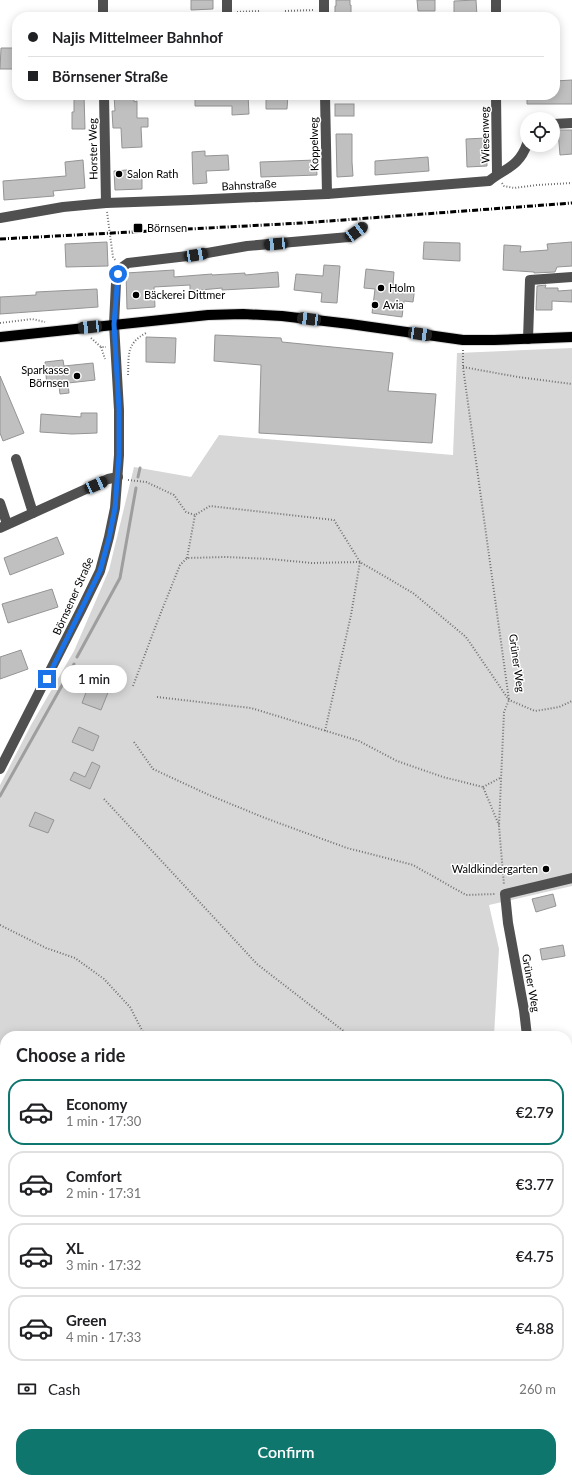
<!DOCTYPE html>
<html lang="en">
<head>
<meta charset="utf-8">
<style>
  :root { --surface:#fff; --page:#f6f6f6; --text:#202124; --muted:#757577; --line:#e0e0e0; --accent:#0f766e }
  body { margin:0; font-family:Lato,sans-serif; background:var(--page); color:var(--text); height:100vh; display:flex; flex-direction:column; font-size:15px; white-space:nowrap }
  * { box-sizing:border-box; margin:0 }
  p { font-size:13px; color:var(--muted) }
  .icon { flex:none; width:22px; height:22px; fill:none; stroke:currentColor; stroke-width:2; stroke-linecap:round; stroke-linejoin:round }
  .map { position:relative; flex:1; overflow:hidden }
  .sheet { position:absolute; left:0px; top:1031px; width:572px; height:452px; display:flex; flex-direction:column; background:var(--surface); border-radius:16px 16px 0 0; box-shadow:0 2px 10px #0003 }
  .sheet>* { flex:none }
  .hud { position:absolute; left:12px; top:12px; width:548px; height:88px; border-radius:16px; box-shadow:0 2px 10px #0003; display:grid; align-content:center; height:88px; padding:0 16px; background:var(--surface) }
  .controls { position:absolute; left:520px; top:112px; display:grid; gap:8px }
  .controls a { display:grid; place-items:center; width:40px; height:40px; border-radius:50%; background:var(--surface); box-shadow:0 2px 10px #0003; font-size:20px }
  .end { position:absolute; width:18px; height:18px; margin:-9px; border:5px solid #1a73e8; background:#fff; box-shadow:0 0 0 2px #fff }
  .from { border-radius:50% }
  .bubble { position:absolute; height:28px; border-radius:14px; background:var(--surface); box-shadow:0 2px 10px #0003; font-size:13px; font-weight:600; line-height:28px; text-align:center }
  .car { position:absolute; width:12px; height:24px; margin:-12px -6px; border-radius:5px; box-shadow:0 0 3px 1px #0007; background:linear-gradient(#222 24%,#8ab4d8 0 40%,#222 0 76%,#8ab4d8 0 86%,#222 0) }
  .hud b { display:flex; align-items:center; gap:14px; height:38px; font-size:15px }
  .hud b+b { border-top:1px solid var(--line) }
  .hud i { width:10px; height:10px; background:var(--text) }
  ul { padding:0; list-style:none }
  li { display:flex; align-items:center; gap:12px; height:66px; margin:0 8px 6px; padding:0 8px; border:2px solid var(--line); border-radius:16px }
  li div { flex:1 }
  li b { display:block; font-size:15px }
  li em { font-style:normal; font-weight:600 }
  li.current { border-color:var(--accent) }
  li>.icon { width:36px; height:36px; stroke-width:1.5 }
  h2 { padding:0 16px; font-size:18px; line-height:48px }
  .pay { display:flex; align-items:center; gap:10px; height:44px; padding:0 16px; font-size:15px }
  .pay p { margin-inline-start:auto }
  .cta { display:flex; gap:8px; margin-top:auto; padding:8px 16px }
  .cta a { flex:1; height:46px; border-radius:16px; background:var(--accent); color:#fff; font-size:16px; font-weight:600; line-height:46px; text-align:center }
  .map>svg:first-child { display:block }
  .green { fill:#d7d7d7 }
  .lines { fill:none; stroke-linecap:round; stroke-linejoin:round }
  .stream { stroke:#9e9e9e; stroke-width:3 }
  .building { fill:#c0c0c0; stroke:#949494 }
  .major-casing { stroke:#dbdbdb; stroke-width:12 }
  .path { stroke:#727272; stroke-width:2; stroke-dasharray:1 2; stroke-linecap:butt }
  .minor { stroke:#505050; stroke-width:10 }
  .major { stroke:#000; stroke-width:10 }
  .rail { stroke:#000; stroke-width:3; stroke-dasharray:6 2 1 2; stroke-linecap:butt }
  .route { stroke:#1a73e8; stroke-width:5 }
  .poi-dot { fill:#000; stroke:#fff; stroke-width:1.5 }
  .labels { text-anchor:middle; stroke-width:3; stroke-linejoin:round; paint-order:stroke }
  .street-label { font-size:11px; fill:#000; stroke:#fff }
  .poi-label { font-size:11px; fill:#000; stroke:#fff; text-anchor:start }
</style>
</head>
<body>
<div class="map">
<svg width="572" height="1483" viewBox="0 0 572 1483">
  <rect width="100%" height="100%" fill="#fff"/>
  <path class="green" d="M572 348V886L489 905 499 949 494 1036H5V1478H191L193 1483H0V785L31 725 74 651 109 570 134 467 191 477 219 435 453 455 457 353Z"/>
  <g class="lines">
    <g class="stream">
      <path d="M138 477 140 468"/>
      <path d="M77 657 120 578 136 488"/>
      <path d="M0 796 74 664"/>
      <path d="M0 1136 5 1146"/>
      <path d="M125 1478 128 1483"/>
    </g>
  </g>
  <g class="building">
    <path d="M191 0H213V9L191 10Z"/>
    <path d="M336 0H350V5H351V17H335V6H336Z"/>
    <path d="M417 0H435V11H418Z"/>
    <path d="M476 0 477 16H454V1Z"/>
    <path d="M1 48H14V69H0Z"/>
    <path d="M572 80V104H527V95H555V81Z"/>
    <path d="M74 95H84L85 129H72V112H74Z"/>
    <path d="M114 95H134V102L137 101V118H148V127H141L142 147 122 148 121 128H113L112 111H115Z"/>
    <path d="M195 95H248L249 114 232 115V106H195Z"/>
    <path d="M266 95H288L287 109H266Z"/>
    <rect x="335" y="104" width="19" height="12"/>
    <path d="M558 130H572V154L560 155Z"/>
    <path d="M336 134H352V162L353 176 337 177Z"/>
    <path d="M486 138 487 166 467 167 466 139Z"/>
    <path d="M205 151V156L228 155 229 170 206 171 207 183 193 184 192 152Z"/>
    <path d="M428 157 429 171 375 175V161Z"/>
    <path d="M83 160 85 188 53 191 54 196 4 200 3 181 66 176 65 162Z"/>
    <path d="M316 160 317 175 261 177 260 162Z"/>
    <path d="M127 170V173H142V189L115 190 114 171Z"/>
    <path d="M107 242 108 266 66 267 65 244Z"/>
    <path d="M424 242 460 243V261L423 259Z"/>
    <path d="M572 242V266L557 267 555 272 534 273V272L503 270 504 245 521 246 520 252 548 250 547 244Z"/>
    <path d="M324 265 340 266 337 303 321 302 322 293 294 290 296 274 323 276Z"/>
    <path d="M366 269 394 272 393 285 415 287 413 302 404 301 402 317 372 313 375 289 364 288Z"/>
    <path d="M174 270V277L212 274V275L245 273V275L278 272 279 287 222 290V288L190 291V285L154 287 155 307 127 309 126 273Z"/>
    <path d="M546 285 545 288H558V291L572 290V302L552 301V310H536L537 286Z"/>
    <path d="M97 289 98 307 0 314V297L36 295V292Z"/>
    <path d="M215 335 281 338 282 342 393 353 388 391 436 394 432 443 259 433 261 365 214 361Z"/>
    <path d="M146 337 176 338 175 363 146 362Z"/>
    <path d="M63 360 64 366 93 363 95 380 68 383 69 393 60 394 59 386 47 387 45 362Z"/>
    <path d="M0 376 24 433 3 441 0 433Z"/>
    <path d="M81 413H97V433L72 434 40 432 41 414 81 417Z"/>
    <path d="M57 537 64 554 10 575 4 558Z"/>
    <path d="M52 589 58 607 8 623 2 604Z"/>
    <path d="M21 650 28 669 0 679V657Z"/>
    <path d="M90 682 109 690 101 710 82 703Z"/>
    <path d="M79 727 99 736 93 751 72 742Z"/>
    <path d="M92 762 100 766 90 789 70 780 74 772 85 777Z"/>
    <path d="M35 812 54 820 48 833 29 826Z"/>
    <path d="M553 894 556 906 536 912 532 899Z"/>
    <path d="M563 945 565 956 542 960 540 949Z"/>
  </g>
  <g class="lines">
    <defs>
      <path id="major" d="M0 337 208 315 243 314 282 316 350 324 463 340H494L572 337"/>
    </defs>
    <use href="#major" class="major-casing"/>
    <g class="path">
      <path d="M285 11 314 10"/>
      <path d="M237 12 260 11"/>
      <path d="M502 183 504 186 514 188 537 185 572 183"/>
      <path d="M107 212 113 257 116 261"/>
      <path d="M0 323 32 319 45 322"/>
      <path d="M91 338 101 347H106"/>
      <path d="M101 347 105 359"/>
      <path d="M463 350V367L509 700 504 712 499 826 504 885"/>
      <path d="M463 367 518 377 572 384"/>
      <path d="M128 375C129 354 126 344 146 333"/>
      <path d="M128 480 146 482 174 495 186 512 195 515"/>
      <path d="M187 558 195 515 210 506 334 520 360 562 413 593 466 637 509 700 535 711 559 707 572 701"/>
      <path d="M133 686 158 620 180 565 187 558 226 557 270 559 312 563 360 562"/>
      <path d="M157 697 251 708 359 741 397 761 443 777 483 787 499 825"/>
      <path d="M325 731 351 615 360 562"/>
      <path d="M134 742 153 769 209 795 265 818 347 848 413 865 466 895 495 894"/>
      <path d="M483 787 500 778"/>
      <path d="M104 799 257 964 350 1036"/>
      <path d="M0 925 46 948 75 958 104 979 130 1007 145 1036"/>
    </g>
    <g class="minor">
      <path d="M103 0V17"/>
      <path d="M227 0V17"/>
      <path d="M324 0V17"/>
      <path d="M496 0V17"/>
      <path d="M104 95 106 203"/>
      <path d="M325 95 327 194"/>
      <path d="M496 95 497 174"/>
      <path d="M553 124 572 123"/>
      <path d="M0 218 63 207 106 203 190 200 327 194 489 181C505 168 519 167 527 144"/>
      <path d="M528 339 530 280 572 277"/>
      <path d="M16 459 33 513"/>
      <path d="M0 503 7 524"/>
      <path d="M0 528 108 479 118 477"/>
      <path d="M0 769 81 610 100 571 109 537 115 508 119 455V410L114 324 116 283 118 275 121 268 128 263 196 255 247 246 349 237 363 227"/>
      <path d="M527 1036 524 1010 508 923 505 894 572 878"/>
      <path d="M567 1417 572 1441"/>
      <path d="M334 1478 335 1483"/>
    </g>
    <use href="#major" class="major"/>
    <path class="rail" d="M0 239 302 223 572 203"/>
  </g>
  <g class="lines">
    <path class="route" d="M47 679 100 571 109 538 115 508 119 455V410L114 324 118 274"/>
  </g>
  <g class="poi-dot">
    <circle cx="119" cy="174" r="4"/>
    <rect x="133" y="223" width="10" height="10" rx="2"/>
    <circle cx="381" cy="288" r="4"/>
    <circle cx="136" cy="295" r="4"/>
    <circle cx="375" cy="305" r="4"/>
    <circle cx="77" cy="376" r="4"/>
    <circle cx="546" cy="869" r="4"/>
  </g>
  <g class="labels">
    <g class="street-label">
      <text transform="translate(485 135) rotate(-91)" y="4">Wiesenweg</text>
      <text transform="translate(314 144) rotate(-91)" y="4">Koppelweg</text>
      <text transform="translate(93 149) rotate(-91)" y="4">Horster Weg</text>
      <text transform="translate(249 185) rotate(-3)" y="4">Bahnstraße</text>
      <text transform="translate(73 596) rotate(-66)" y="4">Börnsener Straße</text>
      <text transform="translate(517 663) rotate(82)" y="4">Grüner Weg</text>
      <text transform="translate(531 983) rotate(80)" y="4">Grüner Weg</text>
    </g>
    <g class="poi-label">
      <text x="127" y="178">Salon Rath</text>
      <text x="147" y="232">Börnsen</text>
      <text x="389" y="292">Holm</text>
      <text x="144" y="299">Bäckerei Dittmer</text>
      <text x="383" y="309">Avia</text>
      <text x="69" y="374" text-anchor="end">Sparkasse<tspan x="69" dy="13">Börnsen</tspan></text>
      <text x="538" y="873" text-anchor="end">Waldkindergarten</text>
    </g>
  </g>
</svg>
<div class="controls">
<a><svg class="icon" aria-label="locate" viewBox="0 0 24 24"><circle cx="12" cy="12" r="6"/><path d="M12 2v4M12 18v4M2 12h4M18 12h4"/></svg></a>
</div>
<i class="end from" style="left:118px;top:274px"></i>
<i class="end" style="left:47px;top:679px"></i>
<div class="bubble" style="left:61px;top:665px;width:66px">1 min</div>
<i class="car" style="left:356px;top:232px;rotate:54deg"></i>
<i class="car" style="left:276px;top:244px;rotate:265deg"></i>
<i class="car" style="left:196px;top:255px;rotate:80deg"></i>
<i class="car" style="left:309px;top:319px;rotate:277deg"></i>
<i class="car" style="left:90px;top:327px;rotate:264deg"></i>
<i class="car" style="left:420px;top:334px;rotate:98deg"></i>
<i class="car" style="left:96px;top:485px;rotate:66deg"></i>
<div class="hud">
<b><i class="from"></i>Najis Mittelmeer Bahnhof</b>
<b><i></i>Börnsener Straße</b>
</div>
<section class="sheet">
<h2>Choose a ride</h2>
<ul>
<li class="current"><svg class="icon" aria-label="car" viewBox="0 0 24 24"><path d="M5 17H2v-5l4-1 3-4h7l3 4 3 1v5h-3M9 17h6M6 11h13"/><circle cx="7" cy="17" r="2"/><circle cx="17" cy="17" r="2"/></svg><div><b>Economy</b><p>1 min · 17:30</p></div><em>€2.79</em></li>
<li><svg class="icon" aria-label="car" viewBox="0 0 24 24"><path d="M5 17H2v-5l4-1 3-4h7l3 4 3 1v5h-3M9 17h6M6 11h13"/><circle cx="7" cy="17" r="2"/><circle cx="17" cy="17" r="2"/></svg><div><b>Comfort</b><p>2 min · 17:31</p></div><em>€3.77</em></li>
<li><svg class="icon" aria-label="car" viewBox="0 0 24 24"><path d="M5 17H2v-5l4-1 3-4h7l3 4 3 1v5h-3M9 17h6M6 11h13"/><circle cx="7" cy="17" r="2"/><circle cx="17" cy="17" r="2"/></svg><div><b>XL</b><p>3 min · 17:32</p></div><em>€4.75</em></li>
<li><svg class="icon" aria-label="car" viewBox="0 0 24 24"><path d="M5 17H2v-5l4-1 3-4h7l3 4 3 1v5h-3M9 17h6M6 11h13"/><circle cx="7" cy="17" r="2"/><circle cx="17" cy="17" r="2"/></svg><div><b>Green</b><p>4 min · 17:33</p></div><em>€4.88</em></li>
</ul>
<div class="pay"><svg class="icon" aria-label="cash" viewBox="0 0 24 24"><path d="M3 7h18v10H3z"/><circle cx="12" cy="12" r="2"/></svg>Cash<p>260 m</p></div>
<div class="cta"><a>Confirm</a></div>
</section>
</div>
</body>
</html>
